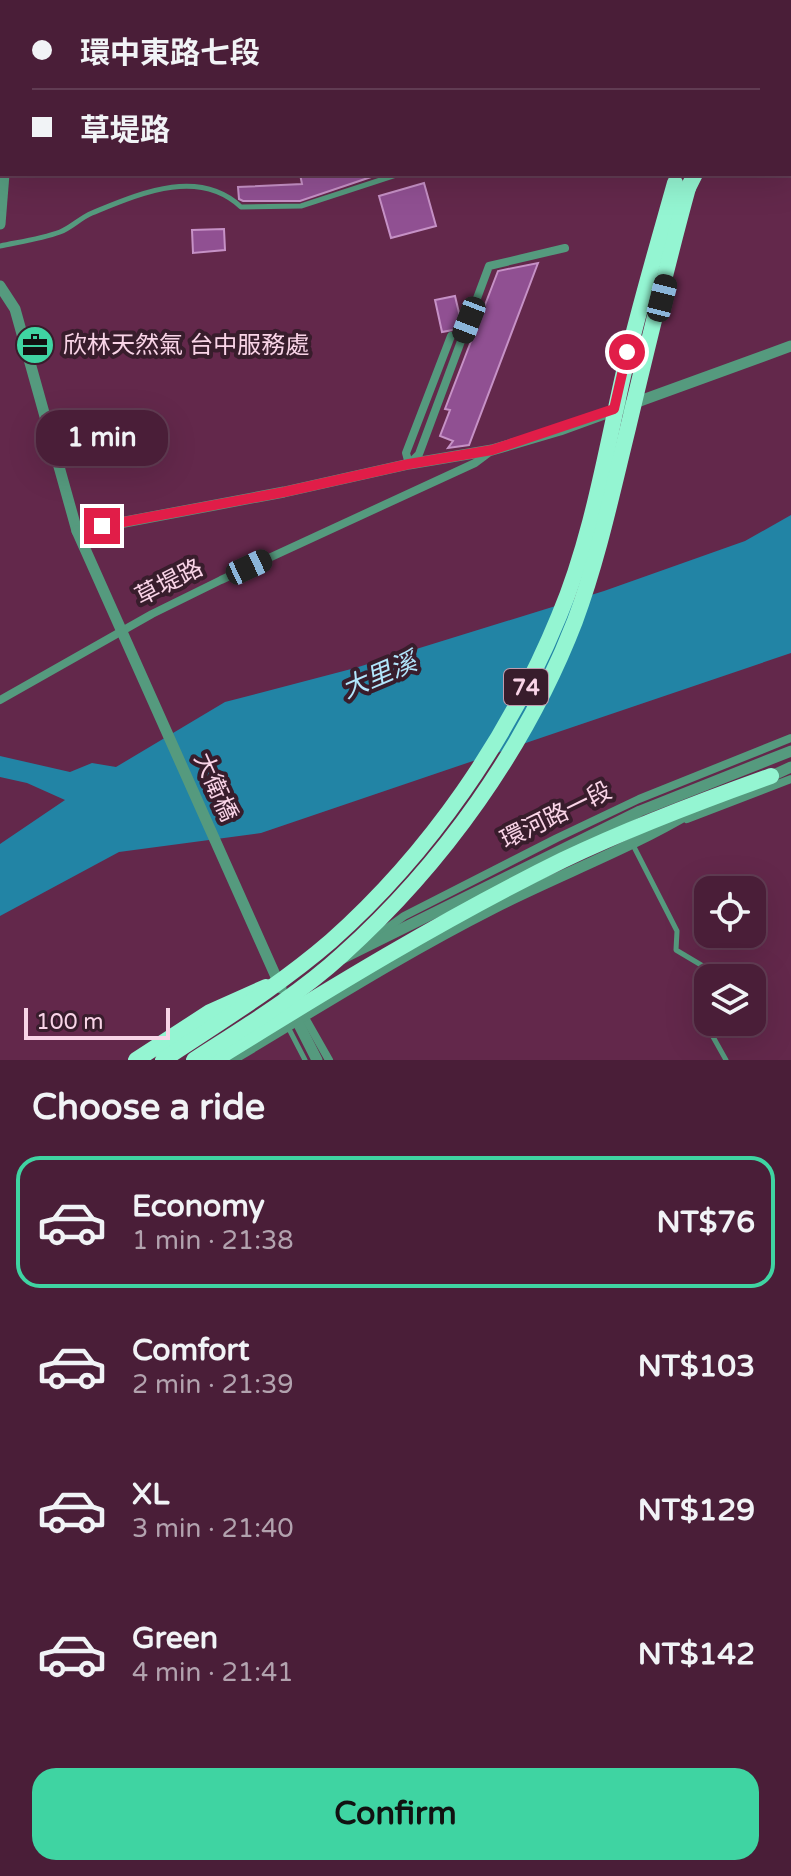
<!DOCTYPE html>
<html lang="en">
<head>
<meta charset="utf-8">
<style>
  :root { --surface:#4a1e38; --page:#512740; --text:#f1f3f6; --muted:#b2a2ae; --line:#613c53; --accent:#3fd4a2 }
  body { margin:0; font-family:"Varela Round","Noto Sans TC",sans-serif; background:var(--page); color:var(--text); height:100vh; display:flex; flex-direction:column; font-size:30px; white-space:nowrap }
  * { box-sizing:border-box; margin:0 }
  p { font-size:26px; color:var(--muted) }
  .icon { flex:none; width:44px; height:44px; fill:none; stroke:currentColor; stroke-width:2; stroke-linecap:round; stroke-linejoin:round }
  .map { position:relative; height:1060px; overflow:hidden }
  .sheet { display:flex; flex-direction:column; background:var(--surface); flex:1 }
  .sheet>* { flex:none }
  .hud { position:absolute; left:0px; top:0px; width:792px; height:176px; box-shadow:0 8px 32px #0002,0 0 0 2px var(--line); display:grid; align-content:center; height:176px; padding:0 32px; background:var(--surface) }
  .buttons { position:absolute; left:694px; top:876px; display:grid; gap:16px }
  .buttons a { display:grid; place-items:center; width:72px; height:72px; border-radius:16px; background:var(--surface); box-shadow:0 8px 32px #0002,0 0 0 2px var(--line); font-size:40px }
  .scale { position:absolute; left:24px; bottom:20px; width:146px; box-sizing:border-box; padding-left:8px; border:4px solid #f9d4e7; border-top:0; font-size:22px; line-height:28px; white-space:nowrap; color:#f9d4e7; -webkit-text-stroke:6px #381d2c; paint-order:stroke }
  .end { position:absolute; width:36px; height:36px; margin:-18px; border:10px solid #e11d48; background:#fff; box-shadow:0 0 0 4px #fff }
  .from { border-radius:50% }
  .bubble { position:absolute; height:56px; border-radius:24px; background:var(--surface); box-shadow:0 8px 32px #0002,0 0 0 2px var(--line); font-size:26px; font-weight:800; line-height:56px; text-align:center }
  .car { position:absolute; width:24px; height:48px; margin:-24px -12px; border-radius:10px; box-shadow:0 0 6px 2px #0007; background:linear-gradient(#222 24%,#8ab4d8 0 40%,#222 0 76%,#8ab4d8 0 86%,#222 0) }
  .hud b { display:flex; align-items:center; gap:28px; height:76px; font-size:30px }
  .hud b+b { border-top:2px solid var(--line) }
  .hud i { width:20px; height:20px; background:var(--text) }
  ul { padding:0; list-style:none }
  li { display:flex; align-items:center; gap:24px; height:132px; margin:0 16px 12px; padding:0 16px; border:4px solid transparent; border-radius:24px }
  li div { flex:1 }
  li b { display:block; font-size:30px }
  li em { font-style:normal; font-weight:800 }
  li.active { border-color:var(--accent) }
  li>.icon { width:72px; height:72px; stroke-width:1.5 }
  h2 { padding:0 32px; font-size:36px; line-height:96px }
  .button { display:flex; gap:16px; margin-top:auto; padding:16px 32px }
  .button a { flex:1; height:92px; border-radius:24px; background:var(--accent); color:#111; font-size:32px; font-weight:800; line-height:92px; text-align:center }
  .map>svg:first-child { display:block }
  .water { fill:#2284a5 }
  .building { fill:#905092; stroke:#c691c6; stroke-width:2 }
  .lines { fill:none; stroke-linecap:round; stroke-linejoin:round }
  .service { stroke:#559a7e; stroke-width:5 }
  .minor { stroke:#559a7e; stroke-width:8 }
  .tertiary { stroke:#559a7e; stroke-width:11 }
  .trunk { stroke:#94f5d2; stroke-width:16 }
  .tertiary-bridge { stroke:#559a7e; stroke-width:11 }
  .trunk-bridge { stroke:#94f5d2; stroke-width:16 }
  .route { stroke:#e11d48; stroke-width:10 }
  .labels { text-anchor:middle; stroke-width:8; stroke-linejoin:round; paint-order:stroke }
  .shield { fill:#381d2c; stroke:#bf9daf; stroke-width:2 }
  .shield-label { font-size:22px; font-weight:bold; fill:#f9d4e7 }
  .poi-label { font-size:24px; fill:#f9d4e7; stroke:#381d2c; text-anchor:start }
  .street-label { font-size:24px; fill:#f9d4e7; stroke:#381d2c }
  .water-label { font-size:26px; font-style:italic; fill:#b2e6fc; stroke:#381d2c }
</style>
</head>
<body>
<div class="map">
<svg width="791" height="1060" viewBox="0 0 791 1060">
  <rect width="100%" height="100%" fill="#63284b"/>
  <path class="water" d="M791 515V653L261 833 119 852 0 916V844L65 800 27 783 0 777V756L70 772 92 763 116 767 225 702 355 668 604 591 745 541Z"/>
  <g class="building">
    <path d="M300 174H370L371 177 300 201H243L239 199 238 187 302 184Z"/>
    <path d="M424 183 436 226 391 238 379 196Z"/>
    <path d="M224 229 225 250 193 253 192 230Z"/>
    <path d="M538 263 469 445 448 448 453 441 440 436 450 410 445 409 498 271Z"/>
    <path d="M455 296 461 321 458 329 442 332 435 300Z"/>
  </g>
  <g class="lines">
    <g class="service">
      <path d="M372 2 373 0"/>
      <path d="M0 246C19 242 41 239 60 232 71 228 80 218 92 213 139 194 198 167 241 207L301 206 399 174"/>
      <path d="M632 843 677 931 676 950 723 978"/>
      <path d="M717 1022 712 1035 726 1060"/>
      <path d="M288 1027 305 1060"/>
    </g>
    <g class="minor">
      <path d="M717 2V0"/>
      <path d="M410 463 419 454 489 266 565 248"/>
      <path d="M409 464 406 453 451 336"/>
      <path d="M0 700 152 614 221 580 475 463 491 451"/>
      <path d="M687 819 791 779"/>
      <path d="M368 942 404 916 557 838 639 799 791 738"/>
      <path d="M304 1016 329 1060"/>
    </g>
    <g class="tertiary">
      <path d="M3 2V0"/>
      <path d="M20 2V0"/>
      <path d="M0 38 2 13"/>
      <path d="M0 68H2"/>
      <path d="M0 146H2"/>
      <path d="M0 224 4 174"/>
      <path d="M0 286 15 309 77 531 284 492 409 464 492 450 560 430 791 346"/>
      <path d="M765 779 791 767"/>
      <path d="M341 959 640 811 791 751"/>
      <path d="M231 1060C318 1008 403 954 494 908 559 875 629 849 691 812"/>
    </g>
    <g class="trunk">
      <path d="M726 2 727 0"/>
      <path d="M740 2 741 0"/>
      <path d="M756 2 757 0"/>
      <path d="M772 2 773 0"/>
      <path d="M688 188 695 174"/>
      <path d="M136 1060 210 1012 266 987"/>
    </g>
    <g class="tertiary-bridge">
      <path d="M77 531 281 988"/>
      <path d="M290 1007 317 1060"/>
    </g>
    <g class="trunk-bridge">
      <path d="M216 1059C329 989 443 919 563 860 630 828 701 801 771 776"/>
      <path d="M163 1060C220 1022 279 986 331 941 430 853 509 738 559 616 591 540 605 456 623 376 638 311 657 247 675 183"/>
      <path d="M194 1060C245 1027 297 996 342 955 443 864 526 748 575 621 598 559 612 493 628 428 647 348 666 268 688 188"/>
    </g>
  </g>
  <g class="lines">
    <path class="route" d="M102 526 284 492 409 464 492 450 614 409 627 352"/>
  </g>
  <defs>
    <symbol id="office-disc" viewBox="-11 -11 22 22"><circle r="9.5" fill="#3fd4a2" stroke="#381d2c"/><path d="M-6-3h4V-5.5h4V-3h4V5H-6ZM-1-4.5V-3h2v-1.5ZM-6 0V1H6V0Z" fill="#111"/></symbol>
  </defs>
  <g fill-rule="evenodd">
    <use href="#office-disc" x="13" y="323" width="44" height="44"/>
  </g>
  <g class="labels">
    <rect class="shield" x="504" y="669" width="44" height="36" rx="6"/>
    <g class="shield-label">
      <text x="526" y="695">74</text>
    </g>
    <g class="poi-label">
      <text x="63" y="353">欣林天然氣 台中服務處</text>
    </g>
    <g class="street-label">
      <text transform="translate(169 582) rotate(-27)" y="8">草堤路</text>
      <text transform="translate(216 787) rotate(66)" y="8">大衛橋</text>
      <text transform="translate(556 815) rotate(-26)" y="8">環河路一段</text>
    </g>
    <g class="water-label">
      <text transform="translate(379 675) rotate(-23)" y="9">大里溪</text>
    </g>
  </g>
</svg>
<div class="buttons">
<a><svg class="icon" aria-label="locate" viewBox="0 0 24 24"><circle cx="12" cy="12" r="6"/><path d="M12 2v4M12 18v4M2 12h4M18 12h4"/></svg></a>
<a><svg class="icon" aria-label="layers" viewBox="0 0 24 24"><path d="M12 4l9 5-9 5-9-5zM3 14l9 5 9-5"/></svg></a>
</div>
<div class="scale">100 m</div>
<i class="end from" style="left:627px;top:352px"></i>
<i class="end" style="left:102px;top:526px"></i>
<div class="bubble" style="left:36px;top:410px;width:132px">1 min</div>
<i class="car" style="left:662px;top:298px;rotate:14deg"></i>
<i class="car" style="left:469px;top:320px;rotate:201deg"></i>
<i class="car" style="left:249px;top:567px;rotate:65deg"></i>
<div class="hud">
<b><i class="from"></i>環中東路七段</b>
<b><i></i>草堤路</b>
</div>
</div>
<section class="sheet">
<h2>Choose a ride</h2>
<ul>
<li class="active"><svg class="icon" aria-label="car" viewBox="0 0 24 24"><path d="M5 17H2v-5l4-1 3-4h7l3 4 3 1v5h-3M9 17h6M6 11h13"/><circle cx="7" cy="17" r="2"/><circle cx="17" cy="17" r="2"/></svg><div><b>Economy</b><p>1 min · 21:38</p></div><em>NT$76</em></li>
<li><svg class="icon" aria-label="car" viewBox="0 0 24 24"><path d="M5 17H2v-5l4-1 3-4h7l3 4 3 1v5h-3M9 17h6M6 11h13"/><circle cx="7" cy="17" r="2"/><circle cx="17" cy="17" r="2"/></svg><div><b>Comfort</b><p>2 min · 21:39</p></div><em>NT$103</em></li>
<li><svg class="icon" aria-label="car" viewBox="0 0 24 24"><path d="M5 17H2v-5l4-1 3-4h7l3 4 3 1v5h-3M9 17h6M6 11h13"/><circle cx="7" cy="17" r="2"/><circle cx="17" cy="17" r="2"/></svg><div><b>XL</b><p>3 min · 21:40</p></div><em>NT$129</em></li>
<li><svg class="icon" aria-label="car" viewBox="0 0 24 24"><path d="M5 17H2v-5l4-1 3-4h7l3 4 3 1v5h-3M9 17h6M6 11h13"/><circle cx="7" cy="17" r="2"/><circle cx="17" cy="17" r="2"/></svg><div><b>Green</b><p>4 min · 21:41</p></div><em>NT$142</em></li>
</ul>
<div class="button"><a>Confirm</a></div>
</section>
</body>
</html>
